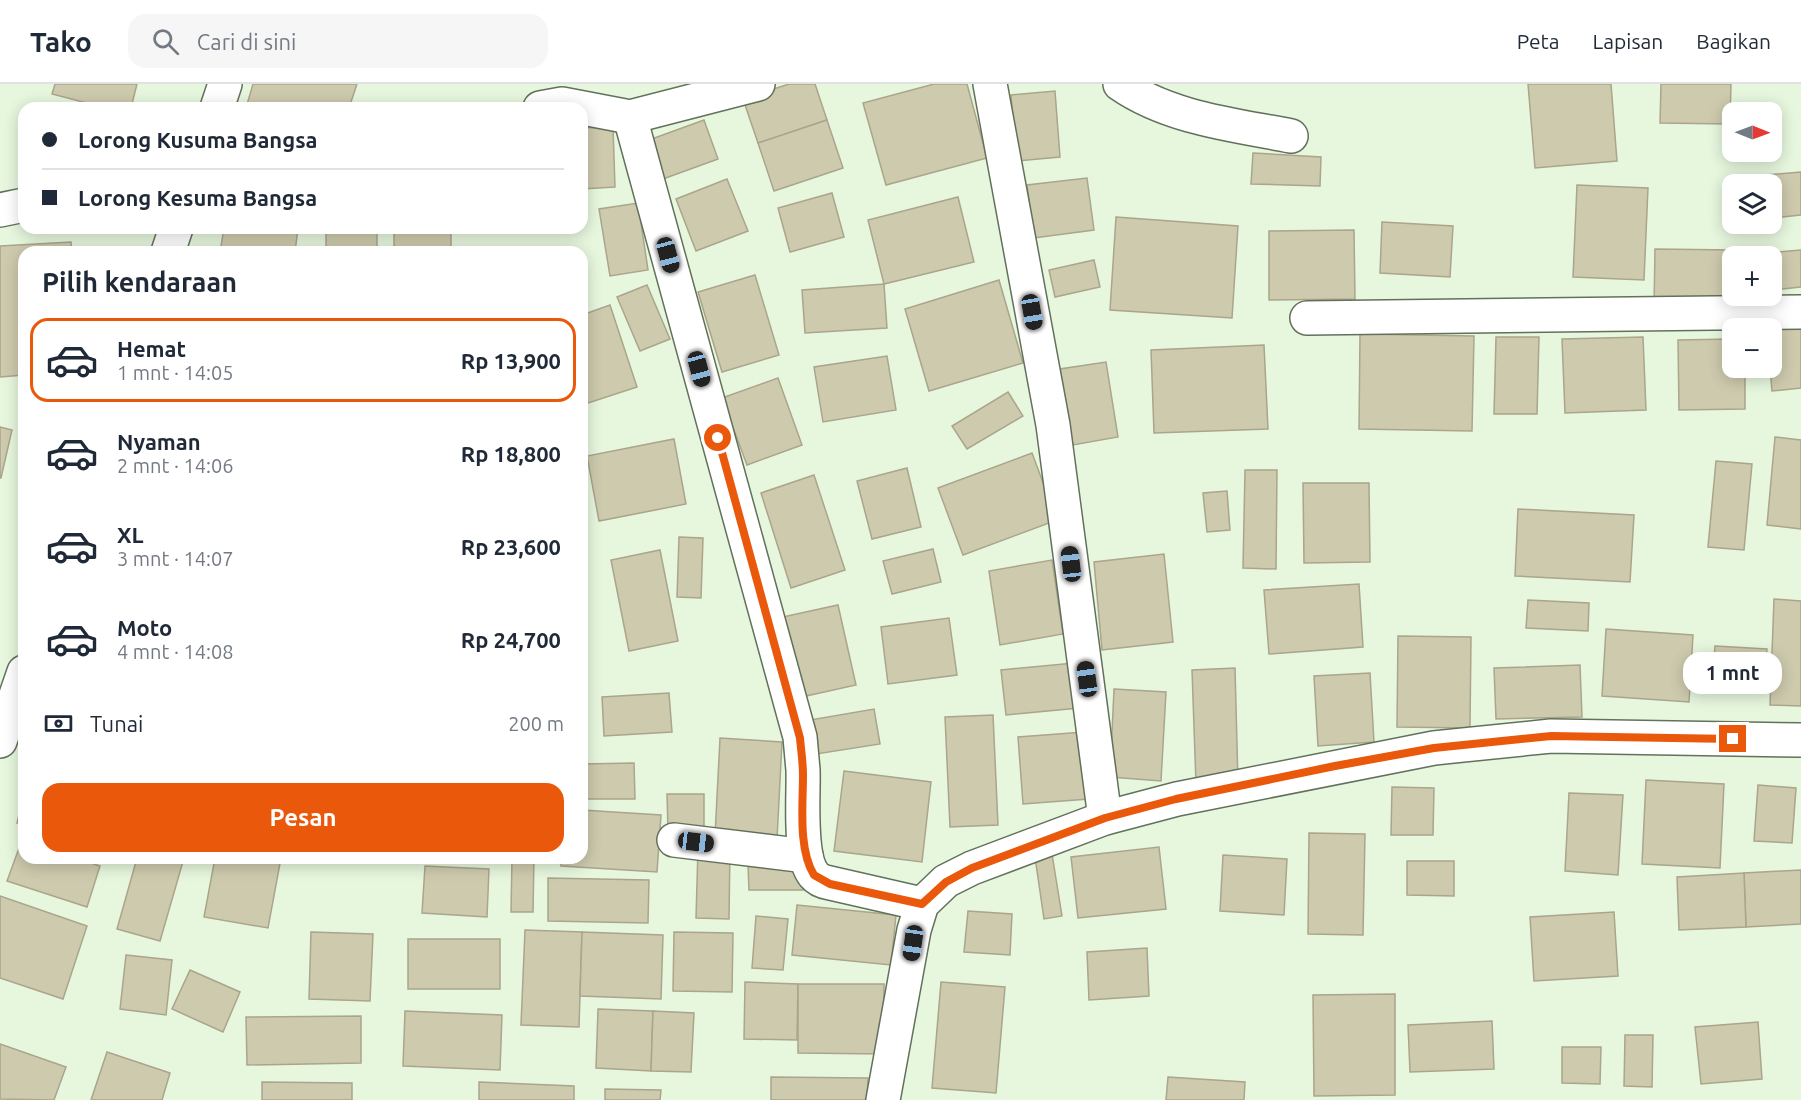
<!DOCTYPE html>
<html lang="id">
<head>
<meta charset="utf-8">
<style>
  :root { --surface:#fff; --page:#f6f6f7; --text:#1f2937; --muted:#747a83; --line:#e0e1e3; --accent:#ea580c }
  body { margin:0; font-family:Ubuntu,sans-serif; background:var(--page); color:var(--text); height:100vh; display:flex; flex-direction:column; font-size:22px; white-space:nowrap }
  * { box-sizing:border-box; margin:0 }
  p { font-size:20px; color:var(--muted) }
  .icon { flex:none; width:33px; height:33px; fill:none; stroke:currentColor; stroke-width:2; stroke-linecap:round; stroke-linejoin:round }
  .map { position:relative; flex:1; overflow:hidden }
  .details { position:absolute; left:18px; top:162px; width:570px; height:618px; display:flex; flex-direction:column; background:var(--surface); border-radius:18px; box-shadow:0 3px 15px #0003 }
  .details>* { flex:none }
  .guide { position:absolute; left:18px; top:18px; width:570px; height:132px; border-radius:18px; box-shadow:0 3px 15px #0003; display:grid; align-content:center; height:132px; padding:0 24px; background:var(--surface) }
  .needle { width:39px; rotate:91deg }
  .fabs { position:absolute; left:1722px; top:18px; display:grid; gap:12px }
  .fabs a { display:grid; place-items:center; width:60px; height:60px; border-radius:12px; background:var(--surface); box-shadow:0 3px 15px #0003; font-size:30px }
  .end { position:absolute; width:27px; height:27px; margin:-14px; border:8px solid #ea580c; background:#fff; box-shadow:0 0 0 3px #fff }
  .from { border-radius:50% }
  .bubble { position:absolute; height:42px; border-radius:18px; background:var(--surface); box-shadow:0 3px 15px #0003; font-size:20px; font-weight:600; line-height:42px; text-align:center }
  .car { position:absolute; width:18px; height:36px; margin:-18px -9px; border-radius:8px; box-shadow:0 0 4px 2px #0007; background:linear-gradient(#222 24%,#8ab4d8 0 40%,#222 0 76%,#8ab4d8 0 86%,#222 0) }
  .guide b { display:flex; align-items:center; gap:21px; height:57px; font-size:22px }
  .guide b+b { border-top:2px solid var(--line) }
  .guide i { width:15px; height:15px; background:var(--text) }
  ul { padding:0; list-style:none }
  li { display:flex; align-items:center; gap:18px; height:84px; margin:0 12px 9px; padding:0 12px; border:3px solid transparent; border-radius:18px }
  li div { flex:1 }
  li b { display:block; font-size:22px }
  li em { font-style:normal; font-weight:600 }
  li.on { border-color:var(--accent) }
  li>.icon { width:54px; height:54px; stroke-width:1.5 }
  h2 { padding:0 24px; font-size:27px; line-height:72px }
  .pay { display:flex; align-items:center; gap:15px; height:66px; padding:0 24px; font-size:22px }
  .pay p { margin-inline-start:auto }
  .cta { display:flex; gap:12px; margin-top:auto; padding:12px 24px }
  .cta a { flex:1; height:69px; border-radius:18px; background:var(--accent); color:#fff; font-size:24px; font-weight:600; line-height:69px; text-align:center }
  header { display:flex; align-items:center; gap:36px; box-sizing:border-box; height:84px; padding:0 30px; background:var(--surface); border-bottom:2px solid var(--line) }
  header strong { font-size:28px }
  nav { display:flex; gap:33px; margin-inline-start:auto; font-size:21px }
  .search { width:420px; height:54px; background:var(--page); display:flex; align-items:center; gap:15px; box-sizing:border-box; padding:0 21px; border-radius:18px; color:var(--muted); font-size:22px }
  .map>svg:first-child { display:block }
  .building { fill:#cecaae; stroke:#aaa58b; stroke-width:1.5 }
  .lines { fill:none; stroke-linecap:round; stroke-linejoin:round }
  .minor-casing { stroke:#62715b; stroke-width:36 }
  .minor { stroke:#fff; stroke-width:33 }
  .route { stroke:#ea580c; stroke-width:8 }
</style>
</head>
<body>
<header>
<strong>Tako</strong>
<div class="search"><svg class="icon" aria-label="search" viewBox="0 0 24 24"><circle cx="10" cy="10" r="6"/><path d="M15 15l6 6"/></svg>Cari di sini</div>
<nav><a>Peta</a><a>Lapisan</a><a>Bagikan</a></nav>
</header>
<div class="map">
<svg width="1801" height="1016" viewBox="0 0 1801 1016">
  <rect width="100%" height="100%" fill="#e7f7de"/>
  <g class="building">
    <path d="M55 0H137L131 24H106L52 10Z"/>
    <path d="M253 0H357L349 24H246Z"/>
    <path d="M789 0H815L827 36 758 59 743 15Z"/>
    <path d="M934 0H967L987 74 886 101 863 19Z"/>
    <path d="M1528 0H1611L1617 77 1535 84Z"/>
    <path d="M1661 0H1731L1730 40 1660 39Z"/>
    <path d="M1055 7 1060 73 1017 77 1011 11Z"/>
    <path d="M704 36 718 75 663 95 649 56Z"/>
    <path d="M827 36 843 84 774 107 758 59Z"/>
    <path d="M613 43 615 103 582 105V44Z"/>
    <path d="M1253 69 1321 73 1320 102 1251 100Z"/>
    <path d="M1801 88V131L1772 134V100H1732V128L1729 94Z"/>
    <path d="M1087 94 1094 146 1034 154 1027 101Z"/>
    <path d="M727 95 748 147 696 167 676 115Z"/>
    <path d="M1577 101 1648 104 1644 196 1573 193Z"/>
    <path d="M832 109 844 153 790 168 778 124Z"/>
    <path d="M958 113 974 178 884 200 868 136Z"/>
    <path d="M638 119 648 186 610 192 599 125Z"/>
    <path d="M1116 133 1238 142 1232 234 1110 226Z"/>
    <path d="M1382 138 1453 142 1450 193 1380 189Z"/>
    <path d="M224 144H298L295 168H220Z"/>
    <rect x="326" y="144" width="51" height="24"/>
    <rect x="394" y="144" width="57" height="24"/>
    <path d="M1354 146 1355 215 1269 216V147Z"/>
    <path d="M71 158 72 168H24V291L0 293V162Z"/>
    <path d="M1655 165 1733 166 1732 224 1654 222Z"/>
    <path d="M1801 166V203L1772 206V172H1755L1754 170Z"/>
    <path d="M1094 176 1100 203 1055 213 1049 186Z"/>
    <path d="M755 191 779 271 722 288 698 208Z"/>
    <path d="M999 196 1023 279 929 307 905 225Z"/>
    <path d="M884 200 887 244 805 249 802 206Z"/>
    <path d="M647 201 670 255 640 267 617 213Z"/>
    <path d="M610 221 637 303 582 321V231Z"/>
    <path d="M1801 240V304L1772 307 1770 284H1772V244Z"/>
    <path d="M1360 250 1474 252 1472 347 1359 345Z"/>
    <path d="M1496 253H1539L1537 330H1494Z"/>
    <path d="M1643 253 1646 326 1565 329 1562 255Z"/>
    <path d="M1732 255V284H1745V325L1679 326 1678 256Z"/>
    <path d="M1264 261 1268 345 1154 349 1151 266Z"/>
    <path d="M887 272 896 326 823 338 814 283Z"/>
    <path d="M1106 278 1118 353 1073 361 1060 285Z"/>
    <path d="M778 294 802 361 747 381 722 314Z"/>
    <path d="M1008 308 1023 332 967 365 952 342Z"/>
    <path d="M0 343 12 346 1 394H0Z"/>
    <path d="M1775 353 1801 356V445L1767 441Z"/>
    <path d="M674 355 686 420 599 437 587 372Z"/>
    <path d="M1032 369 1057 436 963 471 938 404Z"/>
    <path d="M1716 377 1752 380 1744 466 1708 463Z"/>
    <path d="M907 384 921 443 872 455 857 397Z"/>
    <path d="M1245 386H1277L1276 485 1243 484Z"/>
    <path d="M814 391 845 486 791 504 761 409Z"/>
    <path d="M1303 399H1369L1370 478 1304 479Z"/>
    <path d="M1227 407 1230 446 1207 448 1203 409Z"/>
    <path d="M1518 425 1634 431 1630 498 1515 492Z"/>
    <path d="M679 453 703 454 701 514 677 513Z"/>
    <path d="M933 465 941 498 892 510 883 477Z"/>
    <path d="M660 466 678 557 629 567 611 476Z"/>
    <path d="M1164 470 1173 558 1102 566 1094 478Z"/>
    <path d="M1052 476 1063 550 1000 561 989 487Z"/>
    <path d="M1359 500 1363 563 1269 570 1264 506Z"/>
    <path d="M1774 515 1801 517V622L1770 621Z"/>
    <path d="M1528 516 1589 519 1588 547 1526 544Z"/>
    <path d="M838 521 856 601 797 614 778 534Z"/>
    <path d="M949 534 957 591 888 600 881 543Z"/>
    <path d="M1606 545 1693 551 1689 618 1602 612Z"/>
    <path d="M1398 552 1471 553 1470 644 1397 643Z"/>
    <path d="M1715 562 1767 565 1764 606 1712 603Z"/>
    <path d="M1074 579 1079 624 1006 631 1001 586Z"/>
    <path d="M1580 581 1582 633 1496 635 1494 584Z"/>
    <path d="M1235 584 1238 698 1196 700 1192 586Z"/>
    <path d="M1370 589 1374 658 1318 662 1314 592Z"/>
    <path d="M1114 605 1166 608 1161 697 1110 693Z"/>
    <path d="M669 609 672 648 604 652 602 613Z"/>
    <path d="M874 625 880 660 810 671 804 637Z"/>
    <path d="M993 631 998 741 950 743 945 633Z"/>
    <path d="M1084 648 1089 715 1023 720 1018 653Z"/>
    <path d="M720 654 782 658 777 755 715 752Z"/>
    <path d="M634 679 635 715H582V680Z"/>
    <path d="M844 687 931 698 922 778 834 767Z"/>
    <path d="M1646 696 1724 700 1720 784 1642 780Z"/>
    <path d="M1758 701 1796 704 1792 759 1754 757Z"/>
    <path d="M1392 703 1434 704 1433 751H1391Z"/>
    <path d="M1569 709 1623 711 1618 791 1565 787Z"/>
    <path d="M24 710V741L17 739Z"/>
    <path d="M667 710H704V747H668Z"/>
    <path d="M582 726 661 731 657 788 561 782V774H582Z"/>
    <path d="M1309 749 1365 750 1363 851 1308 850Z"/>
    <path d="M22 756H24V774H77L100 782 87 823 7 797Z"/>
    <path d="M1159 763 1166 825 1078 834 1071 773Z"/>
    <path d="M698 764 730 765 729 835 696 834Z"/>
    <path d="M1052 770 1062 832 1044 835 1035 773Z"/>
    <path d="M1223 771 1287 775 1284 831 1220 827Z"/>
    <path d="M137 774H184L160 857 117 845Z"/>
    <path d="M215 774H281L268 844 204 833Z"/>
    <path d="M512 774H534L533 828H511Z"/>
    <path d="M1407 777H1454V812L1407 811Z"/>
    <path d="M748 781H804L803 806H749Z"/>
    <path d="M425 782 489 785 487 833 422 829Z"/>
    <path d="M1801 786V840L1746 843 1744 789Z"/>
    <path d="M1744 789 1746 843 1679 846 1677 793Z"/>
    <path d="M548 794 649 796 648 839 548 837Z"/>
    <path d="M0 812 87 842 63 915 0 894Z"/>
    <path d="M797 821 896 831 891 881 792 871Z"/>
    <path d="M968 827 1012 830 1010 871 964 868Z"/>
    <path d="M1614 828 1618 892 1534 897 1530 833Z"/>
    <path d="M756 832 788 835 783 886 752 884Z"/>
    <path d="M525 846 582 848 579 943 521 941Z"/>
    <path d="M311 848 373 850 370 917 309 915Z"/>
    <path d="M582 848 663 851 661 915 580 912Z"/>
    <path d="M674 848 733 849 732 908 673 907Z"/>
    <rect x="408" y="855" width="92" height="50"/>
    <path d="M1147 864 1149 912 1089 916 1087 868Z"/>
    <path d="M126 871 172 876 166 931 120 925Z"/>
    <path d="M190 886 240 908 223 948 172 925Z"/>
    <path d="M745 898 798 900 797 956 744 955Z"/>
    <path d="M941 898 1005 903 996 1009 932 1004Z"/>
    <path d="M798 900H884L883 970 798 969Z"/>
    <path d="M1395 910V1011L1314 1012 1313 911Z"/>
    <path d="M598 925 653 927 651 987 596 984Z"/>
    <path d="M405 927 502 931 500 986 403 982Z"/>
    <path d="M653 927 694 929 691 988 651 987Z"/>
    <path d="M361 932V979L247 981 246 933Z"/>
    <path d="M1492 937 1494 985 1410 988 1408 941Z"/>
    <path d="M1758 938 1762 995 1701 1000 1695 943Z"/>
    <path d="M1625 951H1653L1652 1003 1624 1002Z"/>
    <path d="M0 960 66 983 54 1016 0 1015Z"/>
    <path d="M1562 963H1601L1600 1000 1562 999Z"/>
    <path d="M107 968 170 989 162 1016H91Z"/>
    <path d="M771 993 868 994 867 1016H771Z"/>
    <path d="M1168 993 1245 998 1244 1016H1166Z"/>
    <path d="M262 998 352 999V1016H262Z"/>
    <path d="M479 998 574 1002V1016H479Z"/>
    <path d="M605 1005 661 1006 660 1016H605Z"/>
  </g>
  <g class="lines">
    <defs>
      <g id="minor">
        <path d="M990 0 1053 341 1105 734"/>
        <path d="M1120 0C1169 34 1234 41 1291 52"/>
        <path d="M217 24 225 0"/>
        <path d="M540 24 562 20 630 33 758 0"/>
        <path d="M630 33 800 653C801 664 802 675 803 686 804 711 798 772 814 791 818 796 824 798 830 799L922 820"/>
        <path d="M0 126 24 121"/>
        <path d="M168 168 176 144"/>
        <path d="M1307 234 1801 228"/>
        <path d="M0 657 24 588"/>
        <path d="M674 756 806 772"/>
        <path d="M883 1016 914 846 922 820 946 797 972 784 1105 734 1177 715 1434 664 1551 652 1801 656"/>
      </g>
    </defs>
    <use href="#minor" class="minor-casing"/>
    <use href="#minor" class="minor"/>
  </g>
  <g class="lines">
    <path class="route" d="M718 354 800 654C801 666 803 678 803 691 803 721 798 765 814 791L830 800 922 820 946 798 972 784 1105 734 1176 715 1335 682 1434 664 1551 652 1733 655"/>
  </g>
</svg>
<div class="fabs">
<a><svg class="needle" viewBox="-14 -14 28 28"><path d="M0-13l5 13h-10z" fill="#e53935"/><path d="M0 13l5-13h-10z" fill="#747a83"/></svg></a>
<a><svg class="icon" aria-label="layers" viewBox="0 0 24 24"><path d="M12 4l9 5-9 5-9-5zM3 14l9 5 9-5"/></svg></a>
<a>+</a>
<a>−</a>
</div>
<i class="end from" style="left:718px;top:354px"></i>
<i class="end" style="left:1733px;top:655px"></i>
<div class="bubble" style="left:1683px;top:568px;width:99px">1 mnt</div>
<i class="car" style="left:668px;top:171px;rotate:165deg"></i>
<i class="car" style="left:1032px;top:228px;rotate:170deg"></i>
<i class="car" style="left:699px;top:285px;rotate:165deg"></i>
<i class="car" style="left:1071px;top:480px;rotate:353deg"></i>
<i class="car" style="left:1087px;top:595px;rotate:352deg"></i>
<i class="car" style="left:696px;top:758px;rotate:97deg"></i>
<i class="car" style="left:913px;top:859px;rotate:188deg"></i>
<div class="guide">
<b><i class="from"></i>Lorong Kusuma Bangsa</b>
<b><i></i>Lorong Kesuma Bangsa</b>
</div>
<section class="details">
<h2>Pilih kendaraan</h2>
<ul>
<li class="on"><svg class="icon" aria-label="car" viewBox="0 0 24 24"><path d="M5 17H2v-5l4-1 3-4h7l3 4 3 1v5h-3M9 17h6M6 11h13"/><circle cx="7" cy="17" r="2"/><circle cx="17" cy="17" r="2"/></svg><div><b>Hemat</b><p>1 mnt · 14:05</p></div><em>Rp 13,900</em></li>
<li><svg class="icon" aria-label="car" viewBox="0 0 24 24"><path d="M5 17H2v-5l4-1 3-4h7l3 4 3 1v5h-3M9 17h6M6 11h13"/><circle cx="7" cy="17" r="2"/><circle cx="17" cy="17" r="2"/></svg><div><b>Nyaman</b><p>2 mnt · 14:06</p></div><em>Rp 18,800</em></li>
<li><svg class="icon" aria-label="car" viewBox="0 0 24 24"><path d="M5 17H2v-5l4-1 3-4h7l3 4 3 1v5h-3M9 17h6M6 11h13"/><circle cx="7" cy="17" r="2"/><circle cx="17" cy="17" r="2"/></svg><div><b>XL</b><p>3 mnt · 14:07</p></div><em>Rp 23,600</em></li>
<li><svg class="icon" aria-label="car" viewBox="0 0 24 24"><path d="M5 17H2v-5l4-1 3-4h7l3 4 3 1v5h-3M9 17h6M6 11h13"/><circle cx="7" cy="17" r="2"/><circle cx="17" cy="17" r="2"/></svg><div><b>Moto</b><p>4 mnt · 14:08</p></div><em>Rp 24,700</em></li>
</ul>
<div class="pay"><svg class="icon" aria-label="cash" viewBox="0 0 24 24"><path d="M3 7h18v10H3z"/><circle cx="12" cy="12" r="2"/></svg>Tunai<p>200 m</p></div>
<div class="cta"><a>Pesan</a></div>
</section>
</div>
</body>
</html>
